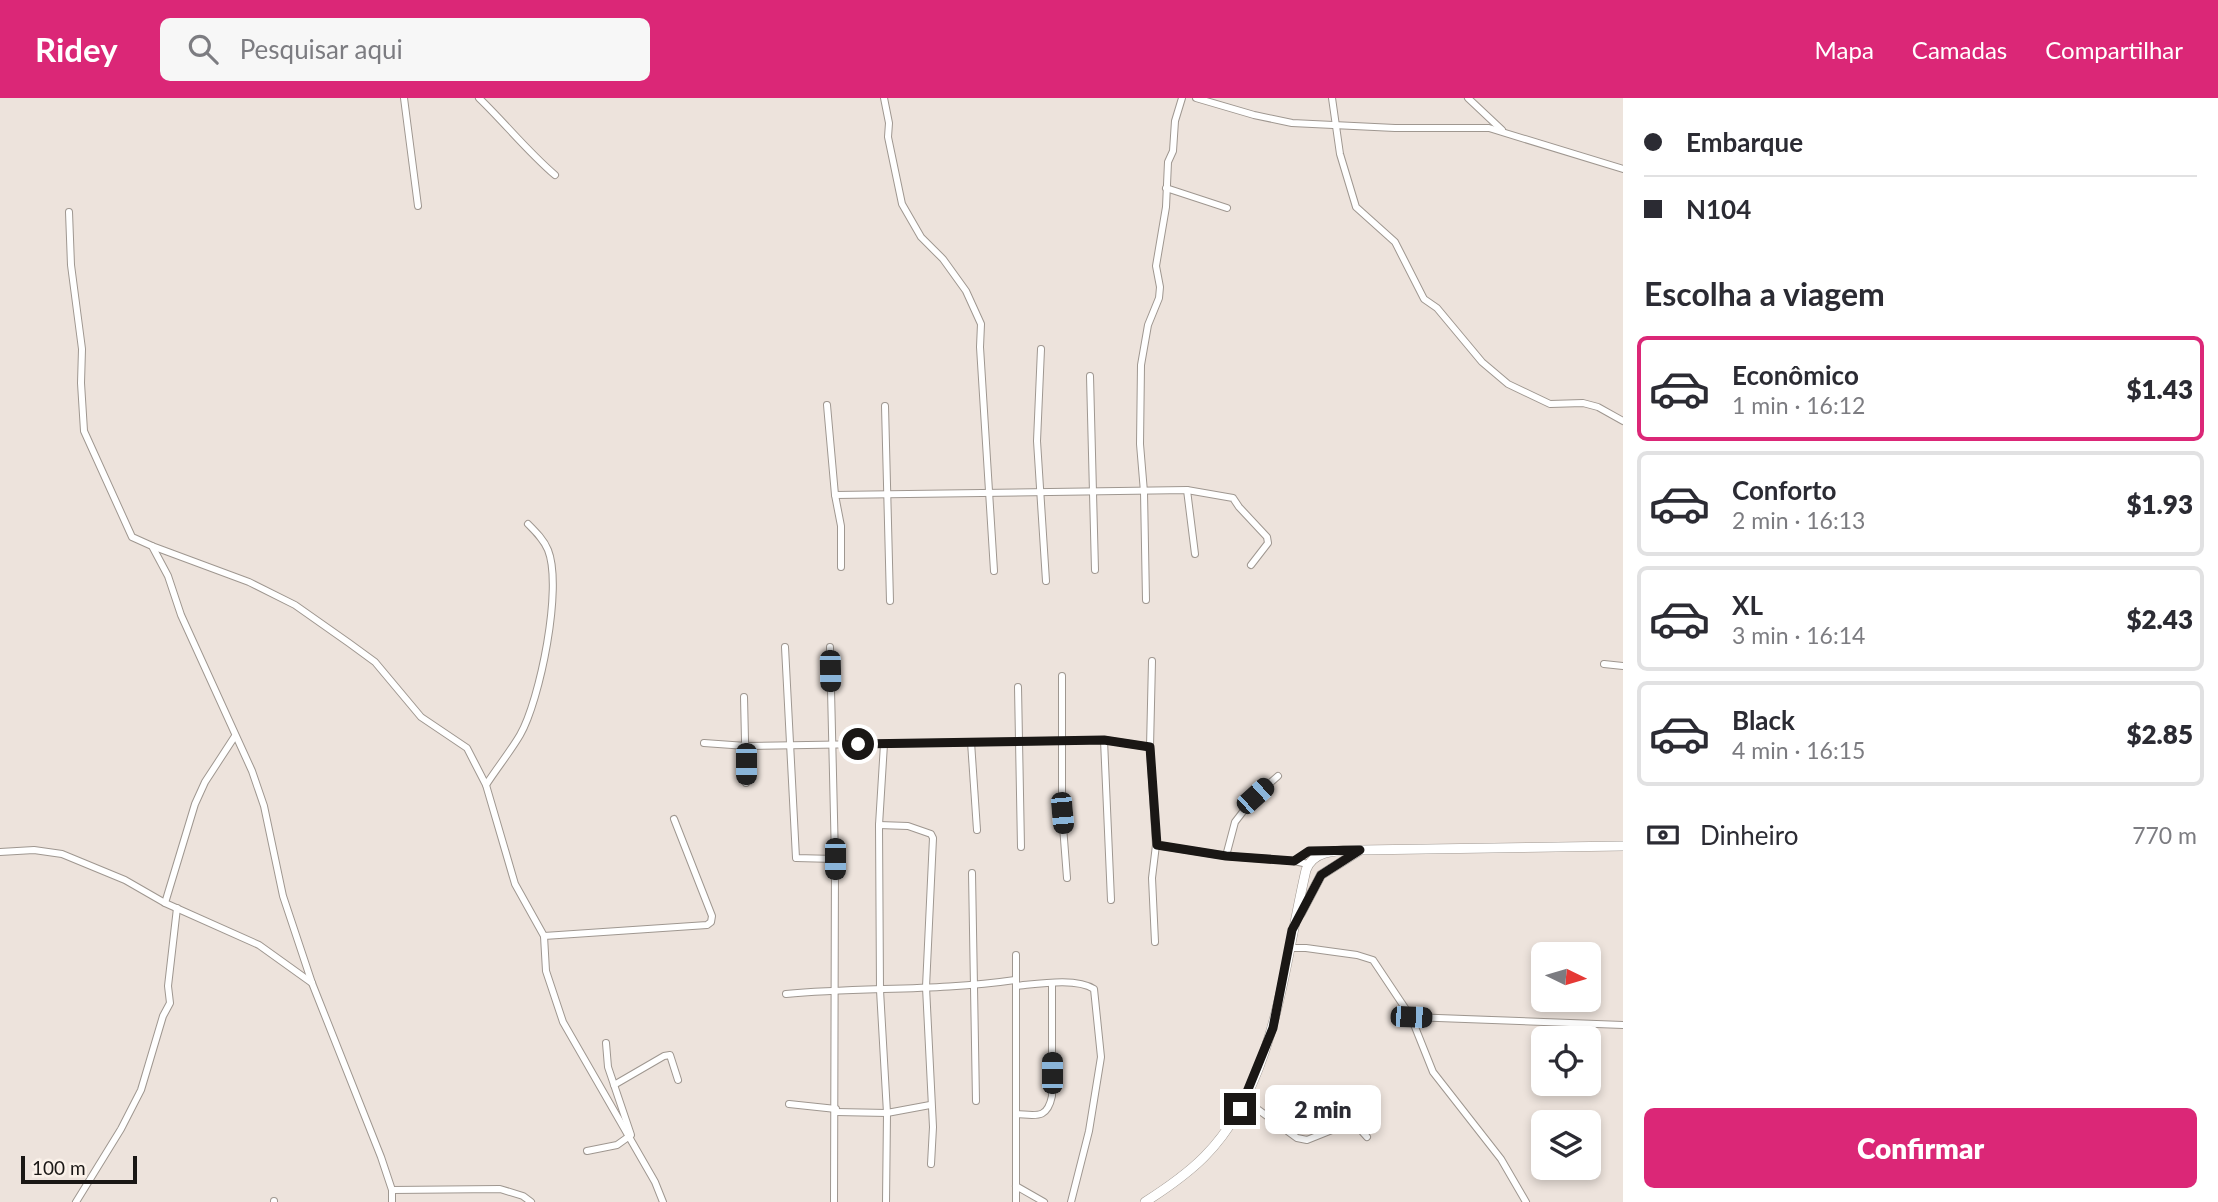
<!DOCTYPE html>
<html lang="pt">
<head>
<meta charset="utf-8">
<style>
  :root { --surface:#fff; --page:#f7f7f7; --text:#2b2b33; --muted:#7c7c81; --line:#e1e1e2; --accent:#db2777 }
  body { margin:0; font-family:Lato,sans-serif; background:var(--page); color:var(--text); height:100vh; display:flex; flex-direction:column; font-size:26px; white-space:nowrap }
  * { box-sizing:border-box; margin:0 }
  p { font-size:23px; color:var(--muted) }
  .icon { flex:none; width:38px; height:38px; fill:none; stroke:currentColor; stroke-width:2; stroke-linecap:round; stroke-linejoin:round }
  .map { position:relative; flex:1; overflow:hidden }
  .panel { display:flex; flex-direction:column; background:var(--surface); width:595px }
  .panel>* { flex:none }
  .top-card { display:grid; align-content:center; height:154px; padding:0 21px; background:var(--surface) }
  .needle { width:46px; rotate:95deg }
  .buttons { position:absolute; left:1531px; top:844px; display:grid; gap:14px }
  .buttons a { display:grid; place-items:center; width:70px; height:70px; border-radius:10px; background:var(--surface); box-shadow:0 4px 10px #0003; font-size:35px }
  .scale { position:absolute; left:21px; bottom:18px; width:116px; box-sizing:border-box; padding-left:7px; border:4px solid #1a1715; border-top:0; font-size:19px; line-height:24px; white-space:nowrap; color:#1a1715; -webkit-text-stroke:5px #faf1e9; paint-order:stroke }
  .end { position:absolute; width:32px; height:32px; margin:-16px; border:9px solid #1a1715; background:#fff; box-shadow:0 0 0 4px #fff }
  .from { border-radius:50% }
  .bubble { position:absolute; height:49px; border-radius:10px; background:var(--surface); box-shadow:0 4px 10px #0003; font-size:23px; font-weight:800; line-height:49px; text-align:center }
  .car { position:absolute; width:21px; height:42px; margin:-21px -10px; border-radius:9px; box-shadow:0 0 5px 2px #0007; background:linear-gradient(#222 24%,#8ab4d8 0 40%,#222 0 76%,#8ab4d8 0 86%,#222 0) }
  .top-card b { display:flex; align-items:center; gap:24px; height:66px; font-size:26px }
  .top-card b+b { border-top:2px solid var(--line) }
  .top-card i { width:18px; height:18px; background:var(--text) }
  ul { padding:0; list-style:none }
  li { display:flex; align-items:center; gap:21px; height:105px; margin:0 14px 10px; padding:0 7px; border:4px solid var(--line); border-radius:10px }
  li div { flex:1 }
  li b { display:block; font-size:26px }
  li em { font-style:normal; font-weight:800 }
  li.current { border-color:var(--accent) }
  li>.icon { width:63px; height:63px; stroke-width:1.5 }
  h2 { padding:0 21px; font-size:32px; line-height:84px }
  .pay { display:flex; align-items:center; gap:18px; height:77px; padding:0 21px; font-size:26px }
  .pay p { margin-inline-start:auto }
  .cta { display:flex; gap:14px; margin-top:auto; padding:14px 21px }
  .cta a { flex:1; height:80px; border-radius:10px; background:var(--accent); color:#fff; font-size:28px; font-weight:800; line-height:80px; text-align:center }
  header { display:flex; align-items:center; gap:42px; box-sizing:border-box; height:98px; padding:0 35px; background:var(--accent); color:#fff }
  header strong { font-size:33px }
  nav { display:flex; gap:38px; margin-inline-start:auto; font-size:24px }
  .search { width:490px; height:63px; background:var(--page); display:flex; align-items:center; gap:18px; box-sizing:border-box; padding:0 24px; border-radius:10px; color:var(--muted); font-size:26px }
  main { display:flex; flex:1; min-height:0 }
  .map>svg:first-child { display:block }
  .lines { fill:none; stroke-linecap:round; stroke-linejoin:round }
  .street-casing { stroke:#9f9790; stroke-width:8 }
  .secondary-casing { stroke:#9f9790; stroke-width:10 }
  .street { stroke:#fff; stroke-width:6 }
  .secondary { stroke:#fff; stroke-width:9 }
  .route { stroke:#1a1715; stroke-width:9 }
</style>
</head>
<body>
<header>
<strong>Ridey</strong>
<div class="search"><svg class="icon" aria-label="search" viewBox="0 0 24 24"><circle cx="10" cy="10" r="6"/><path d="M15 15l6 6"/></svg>Pesquisar aqui</div>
<nav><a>Mapa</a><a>Camadas</a><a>Compartilhar</a></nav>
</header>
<main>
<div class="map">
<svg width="1623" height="1104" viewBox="0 0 1623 1104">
  <rect width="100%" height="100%" fill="#ede3dc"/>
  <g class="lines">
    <defs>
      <g id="street">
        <path d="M404 0 418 108"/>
        <path d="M479 0C505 25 527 53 555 77"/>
        <path d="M884 0 889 25 888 39 902 106 921 139 943 161 966 193 981 226 980 249 994 473"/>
        <path d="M1196 0 1254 17 1292 25 1395 30H1489L1623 71"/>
        <path d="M1332 0 1340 56 1356 109 1395 144 1424 201 1437 210 1482 264 1508 286 1550 306 1583 305 1598 309 1623 323"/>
        <path d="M1468 0 1502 32"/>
        <path d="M1166 90 1227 110"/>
        <path d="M69 114 71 167 82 251 81 285 84 333 132 439 152 448 168 478 181 517 252 673 264 708 283 798 312 885 381 1059 392 1092V1104"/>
        <path d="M1041 251 1037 343 1046 483"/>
        <path d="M1090 278 1095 472"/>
        <path d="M827 307 835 397 1187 392 1233 400 1239 409 1267 439 1268 445 1251 467"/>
        <path d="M885 308 890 503"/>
        <path d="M1187 392 1195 456"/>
        <path d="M835 397 841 428V469"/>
        <path d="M528 426C536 434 544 442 548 452 563 489 540 602 520 637 510 654 497 670 486 687L515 786 544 838 546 873 563 924 655 1084 663 1104"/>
        <path d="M152 448 249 484 295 507 349 545 375 564 421 619 467 650 486 687"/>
        <path d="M1146 502 1144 394 1140 346 1141 267 1148 227 1159 200 1160 189 1156 168 1166 109 1168 64 1173 53 1175 23 1182 0"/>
        <path d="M785 549 796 760 835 761"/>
        <path d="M830 549 835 761 834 1104"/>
        <path d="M1152 563 1150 649 1156 747 1152 780 1155 844"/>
        <path d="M1604 566 1623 568"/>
        <path d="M1062 578V715L1067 780"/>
        <path d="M1018 589 1021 749"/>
        <path d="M744 599 746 685"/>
        <path d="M1104 642 1111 802"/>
        <path d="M971 644 977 732"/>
        <path d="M704 645 746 648 1104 642 1150 649"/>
        <path d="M884 646 879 727 880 892 887 1015 886 1104"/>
        <path d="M879 727 908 728 931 736 933 740 926 889 933 1029 931 1066"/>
        <path d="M1156 747 1226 758 1294 763 1308 766"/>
        <path d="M0 754 34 752 62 756 125 782 165 805 259 847 312 885"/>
        <path d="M1226 758 1235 724 1255 698 1278 678"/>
        <path d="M1294 763 1309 753 1324 754"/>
        <path d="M972 775 976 1003"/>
        <path d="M165 805 195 706 205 684 235 638"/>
        <path d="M544 838 707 827 711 824 712 818 674 721"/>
        <path d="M1289 850H1306L1357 857 1373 862 1411 919 1433 974 1501 1061 1526 1104"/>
        <path d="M1016 857V1104"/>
        <path d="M1016 888C1037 886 1076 879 1094 891L1101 959 1089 1033 1071 1104"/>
        <path d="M786 896C862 889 939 893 1015 882"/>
        <path d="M1411 919 1623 927"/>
        <path d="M614 987 664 958 670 957 678 982"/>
        <path d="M1245 1002 1297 1040 1307 1042 1342 1028 1358 1029 1367 1039"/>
        <path d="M789 1006 836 1011"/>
        <path d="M836 1014 887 1015 930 1007"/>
        <path d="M1016 1016C1036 1017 1047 1022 1052 998V885"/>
        <path d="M587 1053 617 1047 631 1037 608 969 606 945"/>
        <path d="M1016 1088 1044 1104"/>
        <path d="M392 1092 500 1091 523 1098 531 1104"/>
        <path d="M274 1103V1104"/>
        <path d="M76 1104 121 1031 141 992 163 918 170 905 168 888 177 810"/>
      </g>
      <g id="secondary">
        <path d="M1301 815 1321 777 1359 753"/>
        <path d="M1145 1104C1167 1090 1186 1077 1204 1059 1275 988 1284 866 1306 772 1314 750 1341 753 1361 752L1623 748"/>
      </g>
    </defs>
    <use href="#street" class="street-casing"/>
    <use href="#secondary" class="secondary-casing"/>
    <use href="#street" class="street"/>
    <use href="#secondary" class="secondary"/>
  </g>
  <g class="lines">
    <path class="route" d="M858 646 1104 642 1150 649 1157 747 1226 758 1294 763 1309 753 1360 752 1321 777 1292 832 1273 930 1240 1011"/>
  </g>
</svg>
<div class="buttons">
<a><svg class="needle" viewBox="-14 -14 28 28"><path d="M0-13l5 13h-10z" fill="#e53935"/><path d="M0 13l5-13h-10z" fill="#7c7c81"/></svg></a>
<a><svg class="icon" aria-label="locate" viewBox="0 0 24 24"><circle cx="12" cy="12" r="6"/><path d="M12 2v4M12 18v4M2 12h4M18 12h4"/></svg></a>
<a><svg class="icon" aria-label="layers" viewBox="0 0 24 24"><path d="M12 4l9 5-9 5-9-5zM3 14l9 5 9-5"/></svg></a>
</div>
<div class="scale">100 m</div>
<i class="end from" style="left:858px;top:646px"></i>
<i class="end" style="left:1240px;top:1011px"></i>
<div class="bubble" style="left:1265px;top:987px;width:116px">2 min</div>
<i class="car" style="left:830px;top:573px;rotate:179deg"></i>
<i class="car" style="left:746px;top:666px;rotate:180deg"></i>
<i class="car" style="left:1255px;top:698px;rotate:48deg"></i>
<i class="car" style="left:1062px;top:715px;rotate:175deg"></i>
<i class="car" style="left:835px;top:761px;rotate:180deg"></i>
<i class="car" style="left:1411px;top:919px;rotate:92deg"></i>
<i class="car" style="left:1052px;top:975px;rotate:0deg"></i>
</div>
<section class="panel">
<div class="top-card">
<b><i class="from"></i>Embarque</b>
<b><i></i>N104</b>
</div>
<h2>Escolha a viagem</h2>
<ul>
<li class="current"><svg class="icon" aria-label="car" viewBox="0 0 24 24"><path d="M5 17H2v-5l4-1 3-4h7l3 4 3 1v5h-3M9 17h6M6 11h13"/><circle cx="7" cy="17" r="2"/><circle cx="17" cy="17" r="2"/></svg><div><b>Econômico</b><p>1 min · 16:12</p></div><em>$1.43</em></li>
<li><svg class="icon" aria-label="car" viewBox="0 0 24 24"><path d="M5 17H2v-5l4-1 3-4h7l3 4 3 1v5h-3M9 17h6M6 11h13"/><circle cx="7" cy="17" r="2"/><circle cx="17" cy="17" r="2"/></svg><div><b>Conforto</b><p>2 min · 16:13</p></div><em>$1.93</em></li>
<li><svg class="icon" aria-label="car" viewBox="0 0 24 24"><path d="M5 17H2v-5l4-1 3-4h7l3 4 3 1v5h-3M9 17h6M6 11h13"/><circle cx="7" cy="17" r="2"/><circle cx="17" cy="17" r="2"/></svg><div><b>XL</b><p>3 min · 16:14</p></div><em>$2.43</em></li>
<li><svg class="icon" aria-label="car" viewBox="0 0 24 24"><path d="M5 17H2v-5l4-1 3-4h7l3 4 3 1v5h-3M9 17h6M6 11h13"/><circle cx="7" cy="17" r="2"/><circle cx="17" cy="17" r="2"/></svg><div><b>Black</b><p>4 min · 16:15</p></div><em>$2.85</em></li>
</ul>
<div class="pay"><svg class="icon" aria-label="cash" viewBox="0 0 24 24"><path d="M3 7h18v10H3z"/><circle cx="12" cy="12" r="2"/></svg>Dinheiro<p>770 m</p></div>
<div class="cta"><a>Confirmar</a></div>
</section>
</main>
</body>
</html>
